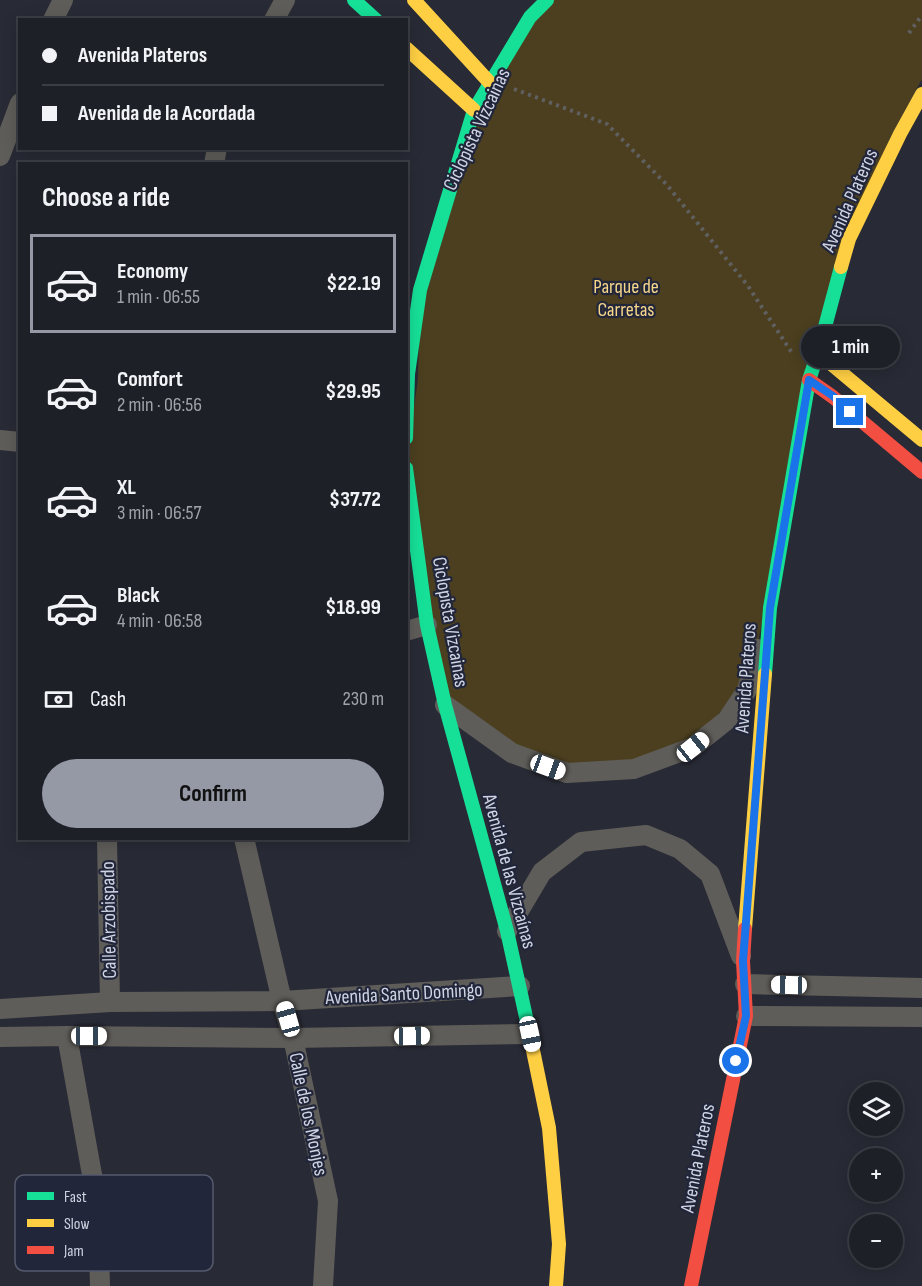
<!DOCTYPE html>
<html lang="en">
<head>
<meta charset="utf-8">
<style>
  :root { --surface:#1e2028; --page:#2b2d34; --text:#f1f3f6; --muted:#a1a3a8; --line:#3c3e45; --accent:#9598a5 }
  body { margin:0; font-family:"Sofia Sans Condensed",sans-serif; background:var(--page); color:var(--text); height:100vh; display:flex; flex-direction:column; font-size:22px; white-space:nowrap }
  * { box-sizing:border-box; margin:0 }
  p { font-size:20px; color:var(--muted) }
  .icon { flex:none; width:33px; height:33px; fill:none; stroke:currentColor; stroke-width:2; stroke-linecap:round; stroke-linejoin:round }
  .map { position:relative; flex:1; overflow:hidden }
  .side { position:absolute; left:18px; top:162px; width:390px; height:678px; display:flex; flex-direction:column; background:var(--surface); border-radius:0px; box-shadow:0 3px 15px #0003,0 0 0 2px var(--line) }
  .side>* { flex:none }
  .top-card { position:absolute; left:18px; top:18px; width:390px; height:132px; border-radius:0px; box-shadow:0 3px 15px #0003,0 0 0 2px var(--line); display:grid; align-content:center; height:132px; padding:0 24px; background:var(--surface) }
  .buttons { position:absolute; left:849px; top:1082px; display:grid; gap:12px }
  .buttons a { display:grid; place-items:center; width:54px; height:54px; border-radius:50%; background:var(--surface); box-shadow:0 3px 15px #0003,0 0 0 2px var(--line); font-size:30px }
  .end { position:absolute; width:27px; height:27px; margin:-14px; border:8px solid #1a73e8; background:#fff; box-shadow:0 0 0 3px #fff }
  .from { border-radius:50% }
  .bubble { position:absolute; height:42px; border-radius:21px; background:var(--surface); box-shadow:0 3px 15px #0003,0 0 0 2px var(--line); font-size:20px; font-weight:700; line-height:42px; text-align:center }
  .car { position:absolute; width:18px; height:36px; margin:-18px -9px; border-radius:8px; box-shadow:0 0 4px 2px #0007; background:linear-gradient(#fff 24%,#345 0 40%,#fff 0 76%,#345 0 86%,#fff 0) }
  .top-card b { display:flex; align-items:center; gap:21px; height:57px; font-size:22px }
  .top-card b+b { border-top:2px solid var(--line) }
  .top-card i { width:15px; height:15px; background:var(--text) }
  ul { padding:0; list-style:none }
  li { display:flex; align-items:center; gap:18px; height:99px; margin:0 12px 9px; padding:0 12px; border:3px solid transparent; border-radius:0px }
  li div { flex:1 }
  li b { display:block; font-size:22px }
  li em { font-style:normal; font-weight:700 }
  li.active { border-color:var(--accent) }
  li>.icon { width:54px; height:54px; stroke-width:1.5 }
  h2 { padding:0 24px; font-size:27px; line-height:72px }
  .pay { display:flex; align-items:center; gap:15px; height:66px; padding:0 24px; font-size:22px }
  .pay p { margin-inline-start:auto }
  .cta { display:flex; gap:12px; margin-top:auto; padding:12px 24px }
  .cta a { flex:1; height:69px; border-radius:36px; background:var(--accent); color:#111; font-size:24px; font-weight:700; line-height:69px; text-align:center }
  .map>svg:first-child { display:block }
  .green { fill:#4b3f1f }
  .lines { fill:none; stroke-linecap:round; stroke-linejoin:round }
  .path { stroke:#616061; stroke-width:4; stroke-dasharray:3 4.5; stroke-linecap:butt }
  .street { stroke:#5f5d59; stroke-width:20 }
  .fast { stroke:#16e098; stroke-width:14 }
  .slow { stroke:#ffcf43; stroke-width:14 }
  .jam { stroke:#f24e42; stroke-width:14 }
  .route { stroke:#1a73e8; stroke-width:8 }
  .labels { text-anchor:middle; stroke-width:4.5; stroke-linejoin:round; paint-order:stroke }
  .street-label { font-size:20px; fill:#d0d4e2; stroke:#22263b }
  .park-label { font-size:20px; fill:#f6d78a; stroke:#22263b }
  .key { fill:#22263b; stroke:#565a6d; stroke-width:1.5 }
  .key-label { font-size:16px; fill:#d0d4e2 }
</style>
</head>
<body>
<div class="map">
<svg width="922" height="1286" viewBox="0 0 922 1286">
  <rect width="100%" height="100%" fill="#282a35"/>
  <path class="green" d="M547 0H922V79L890 138 849 239 747 690 721 711 693 747 567 773 445 705 407 457 418 379 420 290 474 110Z"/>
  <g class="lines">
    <g class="path">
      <path d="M909 33 922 15"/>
      <path d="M514 89 607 124 667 185 748 286 792 353"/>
    </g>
    <g class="street">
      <path d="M53 20 63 0"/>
      <path d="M274 20 285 0"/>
      <path d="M0 156 20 103"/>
      <path d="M214 164 217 148"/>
      <path d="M0 440 20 442"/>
      <path d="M406 631 427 625"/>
      <path d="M445 705 512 753 567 773 634 769 693 747 727 720 747 690 758 649"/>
      <path d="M107 838 110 1002"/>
      <path d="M244 838 282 1001 293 1038 328 1201 323 1286"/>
      <path d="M507 931 542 872 581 842 646 835 680 849 710 874 741 956"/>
      <path d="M745 984 922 988"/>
      <path d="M0 1009 110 1002 282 1001 520 986"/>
      <path d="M746 1016 922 1017"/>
      <path d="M67 1036 98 1208 100 1286"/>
      <path d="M0 1037 67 1036 293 1038 530 1034"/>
    </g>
    <g class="fast">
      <path d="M354 0 376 20"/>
      <path d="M406 438 408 374 420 290 474 110 530 17 547 0"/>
      <path d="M406 468 427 625 445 705 507 931 528 1026"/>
      <path d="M765 674 770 608 809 380 818 353 841 267"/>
    </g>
    <g class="slow">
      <path d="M414 0 490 83"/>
      <path d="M406 48 474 110"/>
      <path d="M841 267 849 239 900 134 922 94"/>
      <path d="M818 353 922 440"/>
      <path d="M745 929 765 674"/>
      <path d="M528 1026 549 1128 559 1244 556 1286"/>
    </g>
    <g class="jam">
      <path d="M809 380 833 397 922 472"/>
      <path d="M691 1286 746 1016 743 961 745 929"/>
    </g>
  </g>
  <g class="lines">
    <path class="route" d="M736 1061 746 1016 743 961 770 608 809 380 833 396 850 412"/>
  </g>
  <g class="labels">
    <g class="street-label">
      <text transform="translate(476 129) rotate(-65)" y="7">Ciclopista Vizcainas</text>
      <text transform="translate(849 200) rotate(-66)" y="7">Avenida Plateros</text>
      <text transform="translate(451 622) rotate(80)" y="7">Ciclopista Vizcainas</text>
      <text transform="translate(745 678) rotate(-86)" y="7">Avenida Plateros</text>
      <text transform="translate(510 871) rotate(75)" y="7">Avenida de las Vizcaínas</text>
      <text transform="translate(108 920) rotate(-91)" y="7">Calle Arzobispado</text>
      <text transform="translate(404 993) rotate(-3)" y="7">Avenida Santo Domingo</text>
      <text transform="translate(309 1114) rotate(78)" y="7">Calle de los Monjes</text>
      <text transform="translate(697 1158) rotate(-79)" y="7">Avenida Plateros</text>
    </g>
    <g class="park-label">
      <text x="626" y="293">Parque de<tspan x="626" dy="23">Carretas</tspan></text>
    </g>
  </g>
  <rect x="15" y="1175" width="198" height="96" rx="9" class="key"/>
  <rect x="27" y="1192" width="27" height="8" fill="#16e098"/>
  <rect x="27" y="1219" width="27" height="8" fill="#ffcf43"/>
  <rect x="27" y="1246" width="27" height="8" fill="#f24e42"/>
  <g class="key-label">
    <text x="64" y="1202">Fast</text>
    <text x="64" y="1229">Slow</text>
    <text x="64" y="1256">Jam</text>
  </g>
</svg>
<div class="buttons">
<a><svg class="icon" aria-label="layers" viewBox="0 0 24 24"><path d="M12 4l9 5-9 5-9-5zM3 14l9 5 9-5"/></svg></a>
<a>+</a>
<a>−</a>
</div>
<i class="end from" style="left:736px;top:1061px"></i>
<i class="end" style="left:850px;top:412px"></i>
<div class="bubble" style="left:801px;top:326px;width:99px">1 min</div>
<i class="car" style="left:693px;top:747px;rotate:51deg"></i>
<i class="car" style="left:548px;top:767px;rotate:110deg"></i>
<i class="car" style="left:789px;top:985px;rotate:271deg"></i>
<i class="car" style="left:288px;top:1019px;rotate:344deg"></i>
<i class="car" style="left:530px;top:1034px;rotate:168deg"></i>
<i class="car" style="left:89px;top:1036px;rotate:90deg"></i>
<i class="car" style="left:412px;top:1036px;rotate:89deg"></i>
<div class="top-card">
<b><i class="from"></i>Avenida Plateros</b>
<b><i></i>Avenida de la Acordada</b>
</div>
<section class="side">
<h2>Choose a ride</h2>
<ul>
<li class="active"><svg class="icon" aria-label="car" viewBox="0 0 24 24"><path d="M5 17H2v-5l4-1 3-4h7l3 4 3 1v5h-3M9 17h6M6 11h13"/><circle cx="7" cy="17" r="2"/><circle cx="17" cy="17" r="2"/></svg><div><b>Economy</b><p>1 min · 06:55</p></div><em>$22.19</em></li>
<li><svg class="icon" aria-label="car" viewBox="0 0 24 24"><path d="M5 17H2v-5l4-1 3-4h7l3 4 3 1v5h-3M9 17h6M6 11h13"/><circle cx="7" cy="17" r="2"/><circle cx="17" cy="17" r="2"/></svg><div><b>Comfort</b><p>2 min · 06:56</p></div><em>$29.95</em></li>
<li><svg class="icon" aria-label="car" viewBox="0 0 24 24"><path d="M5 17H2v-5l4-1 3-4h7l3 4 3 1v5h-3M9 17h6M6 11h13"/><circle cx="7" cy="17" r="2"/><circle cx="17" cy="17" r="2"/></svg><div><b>XL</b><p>3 min · 06:57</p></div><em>$37.72</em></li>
<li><svg class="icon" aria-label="car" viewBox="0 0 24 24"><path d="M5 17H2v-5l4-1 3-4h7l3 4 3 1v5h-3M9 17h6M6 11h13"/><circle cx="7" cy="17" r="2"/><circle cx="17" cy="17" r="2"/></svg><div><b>Black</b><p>4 min · 06:58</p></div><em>$18.99</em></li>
</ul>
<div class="pay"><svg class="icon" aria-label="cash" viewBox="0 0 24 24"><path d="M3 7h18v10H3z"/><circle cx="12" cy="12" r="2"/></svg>Cash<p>230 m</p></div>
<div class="cta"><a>Confirm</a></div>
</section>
</div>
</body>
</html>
